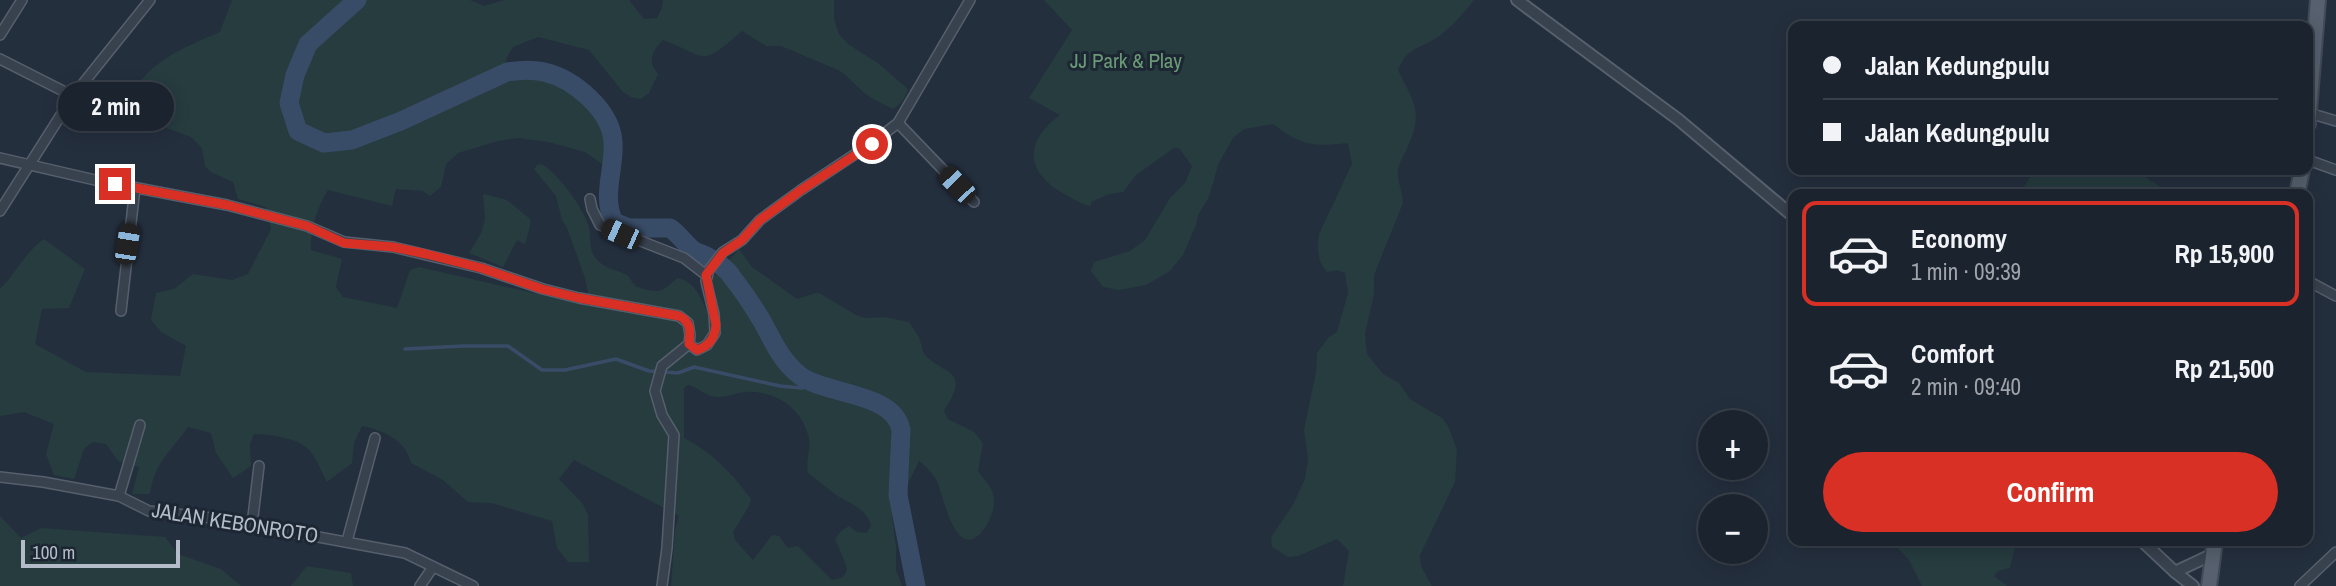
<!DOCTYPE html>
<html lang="en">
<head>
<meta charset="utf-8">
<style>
  :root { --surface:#1b232e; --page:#282f3a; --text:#f1f3f6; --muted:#a0a4aa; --line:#39404a; --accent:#d93025 }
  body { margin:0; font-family:"Archivo Narrow",sans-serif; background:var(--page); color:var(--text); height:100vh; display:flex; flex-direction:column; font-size:26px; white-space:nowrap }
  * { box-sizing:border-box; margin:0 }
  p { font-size:23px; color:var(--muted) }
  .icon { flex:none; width:38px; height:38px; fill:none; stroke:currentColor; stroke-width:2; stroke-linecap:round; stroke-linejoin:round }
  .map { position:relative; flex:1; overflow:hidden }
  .panel { position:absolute; left:1788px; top:189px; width:525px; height:357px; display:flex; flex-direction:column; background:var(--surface); border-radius:14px; box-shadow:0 4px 18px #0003,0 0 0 2px var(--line) }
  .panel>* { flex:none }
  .top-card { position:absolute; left:1788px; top:21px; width:525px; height:154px; border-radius:14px; box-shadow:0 4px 18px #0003,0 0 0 2px var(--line); display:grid; align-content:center; height:154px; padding:0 35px; background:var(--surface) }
  .fabs { position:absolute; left:1698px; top:410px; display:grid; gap:14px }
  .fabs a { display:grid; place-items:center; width:70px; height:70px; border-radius:50%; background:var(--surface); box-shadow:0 4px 18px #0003,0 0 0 2px var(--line); font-size:35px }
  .scale { position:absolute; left:21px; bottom:18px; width:159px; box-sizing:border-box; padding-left:7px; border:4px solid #b4bcc9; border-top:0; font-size:19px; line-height:24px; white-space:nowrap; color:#b4bcc9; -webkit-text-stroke:5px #1d2633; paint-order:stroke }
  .end { position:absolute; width:32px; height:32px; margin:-16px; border:9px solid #d93025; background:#fff; box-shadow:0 0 0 4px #fff }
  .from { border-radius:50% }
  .bubble { position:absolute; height:49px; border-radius:24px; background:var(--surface); box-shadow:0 4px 18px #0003,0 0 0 2px var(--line); font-size:23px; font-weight:700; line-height:49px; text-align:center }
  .car { position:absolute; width:21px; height:42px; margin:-21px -10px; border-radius:9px; box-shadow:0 0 5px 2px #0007; background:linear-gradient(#222 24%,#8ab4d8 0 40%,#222 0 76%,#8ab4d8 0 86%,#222 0) }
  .top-card b { display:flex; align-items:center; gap:24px; height:66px; font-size:26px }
  .top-card b+b { border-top:2px solid var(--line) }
  .top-card i { width:18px; height:18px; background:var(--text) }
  ul { padding:12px 0 0; list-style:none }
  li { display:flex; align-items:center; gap:21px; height:105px; margin:0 14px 10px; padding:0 21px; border:4px solid transparent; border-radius:14px }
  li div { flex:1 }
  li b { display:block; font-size:26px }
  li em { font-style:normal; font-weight:700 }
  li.on { border-color:var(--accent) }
  li>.icon { width:63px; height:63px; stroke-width:1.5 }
  .action { display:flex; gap:14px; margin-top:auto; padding:14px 35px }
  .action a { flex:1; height:80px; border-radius:42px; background:var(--accent); color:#fff; font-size:28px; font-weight:700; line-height:80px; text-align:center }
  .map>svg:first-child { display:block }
  .green { fill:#263c3f; fill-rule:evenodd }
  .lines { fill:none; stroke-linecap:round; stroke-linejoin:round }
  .stream { stroke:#394c67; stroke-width:3.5 }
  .river { stroke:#394c67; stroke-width:19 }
  .minor-casing { stroke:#565f6c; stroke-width:12 }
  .tertiary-casing { stroke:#565f6c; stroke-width:14 }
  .primary-casing { stroke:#414a57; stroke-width:18 }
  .minor { stroke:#38414e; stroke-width:9 }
  .tertiary { stroke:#38414e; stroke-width:10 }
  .primary { stroke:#56606e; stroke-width:14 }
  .route { stroke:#d93025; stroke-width:9 }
  .labels { text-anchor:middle; stroke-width:6; stroke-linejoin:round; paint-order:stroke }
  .park-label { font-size:21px; fill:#6b9a76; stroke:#1d2633 }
  .street-label { font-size:21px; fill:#b4bcc9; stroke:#1d2633 }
</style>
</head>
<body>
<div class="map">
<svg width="2336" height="586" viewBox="0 0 2336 586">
  <rect width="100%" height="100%" fill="#242f3e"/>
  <g class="green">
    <path d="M232 0H470L484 6 504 0H629L644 19 657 18 662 8 663 0H834V19L839 34 848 44 879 64 908 89C906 98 900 105 893 109 881 103 869 98 859 88 851 81 847 75 838 70L781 46H766L742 31C699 68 710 58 663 40 652 51 647 61 658 74L649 93 641 99 631 97 623 92 589 50 538 37 513 47 507 57 505 66 514 77C527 76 544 74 557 79 573 86 594 102 603 118 609 130 610 146 612 160L602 164 585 152 548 142 518 138 498 141 458 153 446 164 441 187 430 196 423 191 396 189 392 206 328 190C317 208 310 229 311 250L342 259 336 287 343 297 397 308 410 270 419 267 591 306 585 278 567 228 562 220 556 196 534 169 537 165 542 164C558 174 582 206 588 224 592 235 588 246 594 256 603 269 615 269 627 275 631 278 632 284 637 287 658 293 661 294 677 278 697 281 702 303 711 319V279L739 249 752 267 797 299 816 293 821 294 856 315 865 318 885 317 909 322 919 337 924 354C946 377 971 368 944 411L948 419 974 432 983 443 978 471C983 478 991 486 993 494 997 506 989 525 980 534 955 559 943 495 937 481 932 473 927 467 919 461L892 516 896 547V570L902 586H671L675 530 679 516 574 460 559 479 583 504 588 515 589 562H568L557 548 552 521 491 503 468 502 443 480 411 463C406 440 383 430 362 426L354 443 352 463 327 482C321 471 316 456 307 448 296 438 269 434 254 434L250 444 251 466 233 478 216 453 211 433 188 427C170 453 155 461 150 494H132L139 467 118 461 106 444 93 442 84 449 74 479 54 475 46 454 54 424 24 412 0 416V289C16 273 26 251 44 239L85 269 69 308 42 309 35 344 86 372 180 376 186 346 161 332 151 320 156 293 174 289 193 274 232 280 248 274 271 229 266 207 238 199 233 182 211 172 205 166 202 148 191 137 145 120 127 105C142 64 182 48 220 32ZM688 385C699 387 705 397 718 397 727 397 736 393 745 392 774 390 801 407 808 435 812 447 805 460 808 473 817 480 827 488 836 495 850 504 865 507 871 525L867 533 857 532 849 526 841 531 835 539 846 565 847 570 843 577 832 580 798 546 788 548 779 536 772 535 753 560 735 540 733 532 749 506 751 499C732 473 713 453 684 438V388Z"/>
    <path d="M1044 0H1474C1464 13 1449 30 1435 39 1417 50 1408 47 1398 70 1413 101 1424 112 1408 146 1405 154 1399 162 1398 171 1397 182 1403 192 1403 203L1374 275V294L1365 334 1367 354 1383 374 1399 383 1410 399 1442 418 1448 426 1457 450 1455 482 1420 555 1421 566 1432 586H1343L1349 551 1337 539 1298 556 1288 557 1272 547 1271 537 1293 505 1305 479 1308 459 1304 430 1316 372 1317 353 1329 337 1337 332 1348 293 1345 273 1337 270 1327 272C1317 261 1317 248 1319 234L1352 164 1348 143C1313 147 1302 146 1273 124L1244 129 1233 138 1218 165 1209 197 1198 215 1196 225 1183 255 1170 271 1146 285 1119 290 1103 287 1091 271 1094 262 1130 251 1145 240 1170 198 1185 183 1192 166 1179 148H1174L1136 175 1123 192 1109 194 1091 202V206C1082 205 1074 199 1066 195 1025 173 1023 142 1060 115L1029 98 1072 30Z"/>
    <path d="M2034 170H2134L2172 194H2020Z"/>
    <path d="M483 194 507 200 530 219V226L525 244 517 240 503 267 469 253 481 233 485 219Z"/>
    <path d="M0 516 21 538 41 528 165 537 178 554 221 569 241 586H0Z"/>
    <path d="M1891 541H1997L2015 547 2010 568 1998 571 1994 576 2007 586H1922L1909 560Z"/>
    <path d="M307 566 351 573 353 586H291Z"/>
  </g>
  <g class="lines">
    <path class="stream" d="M405 349 463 346H508L542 370H565L616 359 649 371 678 373 694 367 780 386 802 388 810 383"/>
    <path class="river" d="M357 0 308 44 295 75 289 103 298 131 324 143 352 140 401 121 507 72C519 70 532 69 544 72 574 79 611 110 613 142 615 169 601 196 614 222L629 228H670C679 234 685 244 693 250 697 253 703 254 708 257 716 261 727 269 732 277 743 291 753 306 762 321 773 341 780 359 798 374 824 396 894 391 901 430L898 495 916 586"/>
    <defs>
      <g id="minor">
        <path d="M0 35 22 0"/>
        <path d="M0 59 73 96"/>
        <path d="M2309 113 2336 121"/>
        <path d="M898 123 974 202"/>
        <path d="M0 158 95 180 227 205 307 226 344 242 393 247 481 268 543 289 579 298 679 316 688 323 690 335 689 344 697 350 707 345 715 333 714 314 706 281 709 270 723 252 742 240 760 220 801 190 872 143 898 123 970 0"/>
        <path d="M2308 160 2336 170"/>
        <path d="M590 199 592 209 600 225 684 258 706 275"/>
        <path d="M0 211 73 96 150 0"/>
        <path d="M2308 281 2336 296"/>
        <path d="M121 311 135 188"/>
        <path d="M0 477 43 482 119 496 149 511 221 519 405 553 473 586"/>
        <path d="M119 496 140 425"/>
        <path d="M252 525 259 466"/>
        <path d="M347 541 375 438"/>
        <path d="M420 586 433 567"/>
        <path d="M662 586 667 548 674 435 662 415 655 391 662 366 689 344"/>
        <path d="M2300 586 2336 552"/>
      </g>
      <g id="tertiary">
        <path d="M1517 0 1679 120 1794 217"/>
        <path d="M2142 541 2175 572 2193 586"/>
        <path d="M2175 572 2211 555"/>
      </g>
      <g id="primary">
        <path d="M2308 124 2318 0"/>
        <path d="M2297 194 2302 170"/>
        <path d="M2209 586 2215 541"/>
      </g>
    </defs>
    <use href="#minor" class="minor-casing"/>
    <use href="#tertiary" class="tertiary-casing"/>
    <use href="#primary" class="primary-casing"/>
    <use href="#minor" class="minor"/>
    <use href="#tertiary" class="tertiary"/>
    <use href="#primary" class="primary"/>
  </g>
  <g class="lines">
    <path class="route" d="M115 184 227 205 307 226 344 243 393 247 426 254 481 268 542 289 579 298 679 316C692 322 690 333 689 344L697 350C710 346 715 337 716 325L706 275 723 253 742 240 760 220 801 190 872 144"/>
  </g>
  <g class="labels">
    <g class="park-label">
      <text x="1126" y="68">JJ Park &amp; Play</text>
    </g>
    <g class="street-label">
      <text transform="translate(235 523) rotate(9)" y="7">JALAN KEBONROTO</text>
    </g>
  </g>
</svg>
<div class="fabs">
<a>+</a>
<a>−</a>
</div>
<div class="scale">100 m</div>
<i class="end from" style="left:872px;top:144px"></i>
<i class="end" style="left:115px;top:184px"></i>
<div class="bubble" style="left:58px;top:82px;width:116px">2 min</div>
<i class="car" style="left:957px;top:185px;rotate:316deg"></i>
<i class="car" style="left:621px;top:234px;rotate:294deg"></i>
<i class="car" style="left:127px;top:244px;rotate:9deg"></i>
<div class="top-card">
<b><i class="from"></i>Jalan Kedungpulu</b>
<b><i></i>Jalan Kedungpulu</b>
</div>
<section class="panel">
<ul>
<li class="on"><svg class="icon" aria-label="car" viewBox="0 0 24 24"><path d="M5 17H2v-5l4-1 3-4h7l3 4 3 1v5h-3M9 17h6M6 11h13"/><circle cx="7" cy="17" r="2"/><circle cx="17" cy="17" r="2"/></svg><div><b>Economy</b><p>1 min · 09:39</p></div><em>Rp 15,900</em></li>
<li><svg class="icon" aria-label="car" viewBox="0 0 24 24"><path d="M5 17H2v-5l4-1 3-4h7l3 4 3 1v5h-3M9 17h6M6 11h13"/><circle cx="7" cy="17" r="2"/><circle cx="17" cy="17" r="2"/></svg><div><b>Comfort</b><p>2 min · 09:40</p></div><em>Rp 21,500</em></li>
</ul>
<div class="action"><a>Confirm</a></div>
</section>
</div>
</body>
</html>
